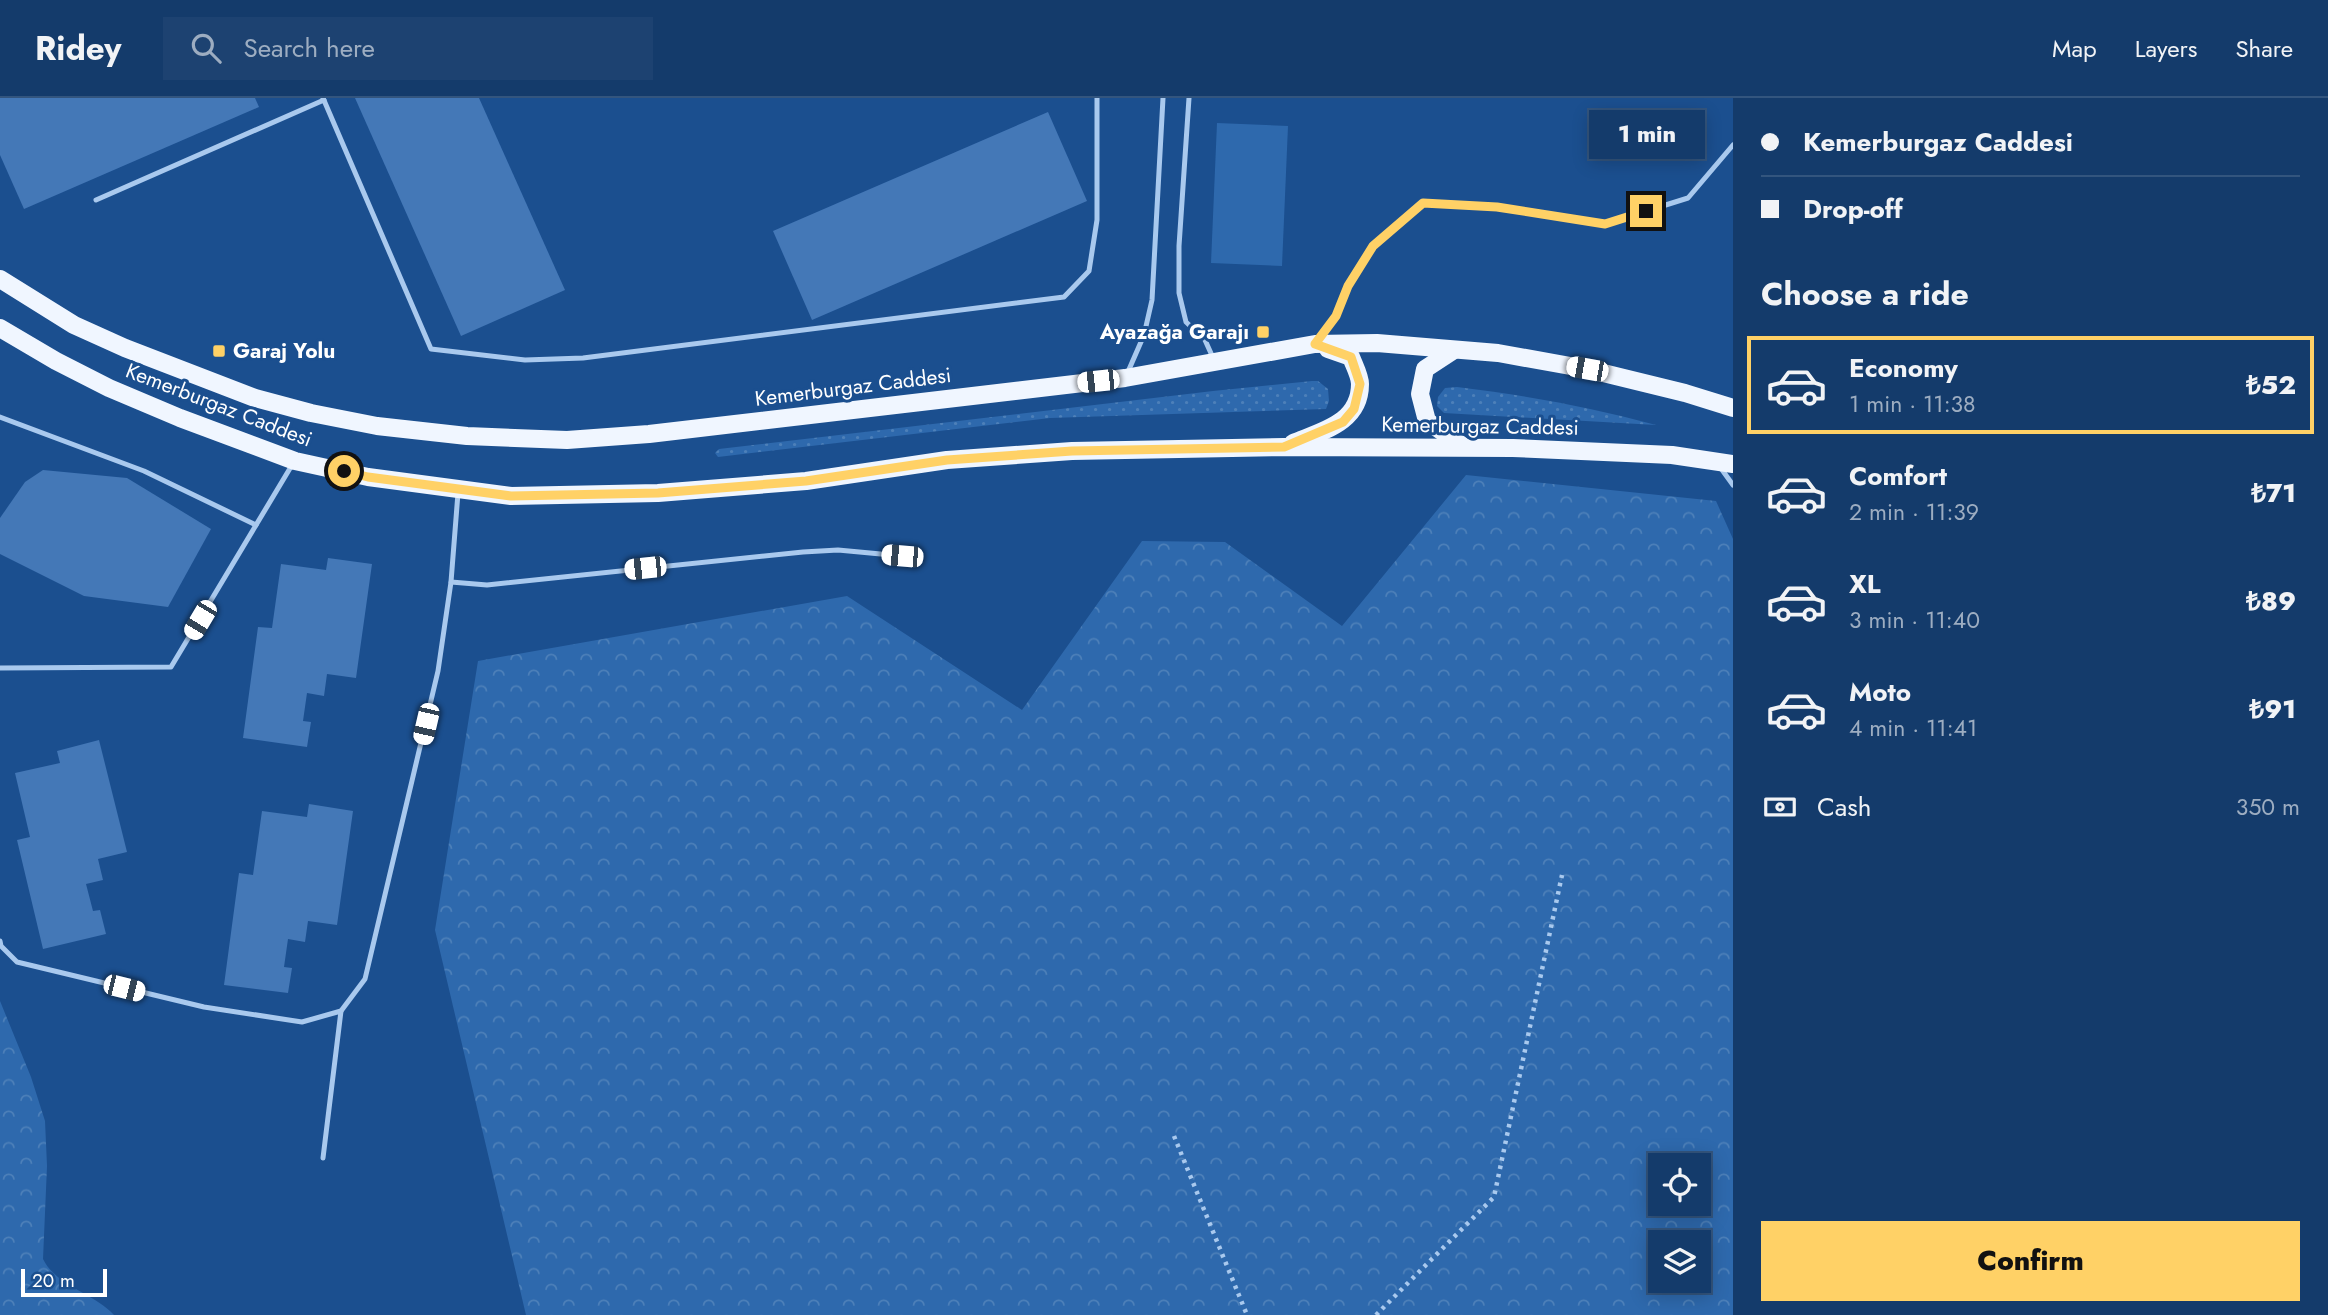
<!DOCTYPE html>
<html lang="en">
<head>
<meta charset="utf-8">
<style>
  :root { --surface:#143b6b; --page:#1d4271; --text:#f1f3f6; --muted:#9dadc1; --line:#33557e; --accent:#ffd166 }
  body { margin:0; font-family:Jost,sans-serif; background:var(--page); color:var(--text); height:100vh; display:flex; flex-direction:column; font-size:26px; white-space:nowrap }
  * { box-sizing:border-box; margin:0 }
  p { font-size:23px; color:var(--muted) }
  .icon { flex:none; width:38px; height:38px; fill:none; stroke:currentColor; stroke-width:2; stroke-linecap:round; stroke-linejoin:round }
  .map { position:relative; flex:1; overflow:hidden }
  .side { display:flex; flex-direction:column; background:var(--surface); width:595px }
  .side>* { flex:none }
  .hud { display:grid; align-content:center; height:154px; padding:0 28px; background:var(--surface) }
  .buttons { position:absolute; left:1648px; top:1055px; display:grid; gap:14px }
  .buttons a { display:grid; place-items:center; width:63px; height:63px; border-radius:0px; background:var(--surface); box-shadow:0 4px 18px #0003,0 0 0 2px var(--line); font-size:35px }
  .scale { position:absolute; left:21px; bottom:18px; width:86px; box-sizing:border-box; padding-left:7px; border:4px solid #fff; border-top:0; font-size:19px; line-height:24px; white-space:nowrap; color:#fff; -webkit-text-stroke:5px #1b4f8f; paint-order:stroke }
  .end { position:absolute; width:32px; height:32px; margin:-16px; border:9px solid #ffd166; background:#111; box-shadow:0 0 0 4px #111 }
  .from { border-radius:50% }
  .bubble { position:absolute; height:49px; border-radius:0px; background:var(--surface); box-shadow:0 4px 18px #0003,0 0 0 2px var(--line); font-size:23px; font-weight:800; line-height:49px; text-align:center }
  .car { position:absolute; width:21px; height:42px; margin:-21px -10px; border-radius:9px; box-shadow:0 0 5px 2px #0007; background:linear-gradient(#fff 24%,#345 0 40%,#fff 0 76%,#345 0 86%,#fff 0) }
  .hud b { display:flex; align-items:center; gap:24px; height:66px; font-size:26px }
  .hud b+b { border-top:2px solid var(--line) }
  .hud i { width:18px; height:18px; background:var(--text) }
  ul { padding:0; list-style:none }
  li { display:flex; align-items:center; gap:21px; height:98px; margin:0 14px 10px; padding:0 14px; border:4px solid transparent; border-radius:0px }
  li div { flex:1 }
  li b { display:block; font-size:26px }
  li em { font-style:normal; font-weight:800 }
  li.active { border-color:var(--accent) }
  li>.icon { width:63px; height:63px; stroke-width:1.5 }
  h2 { padding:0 28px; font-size:32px; line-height:84px }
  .pay { display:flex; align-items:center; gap:18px; height:77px; padding:0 28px; font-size:26px }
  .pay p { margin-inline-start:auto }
  .button { display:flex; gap:14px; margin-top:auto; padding:14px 28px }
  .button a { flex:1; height:80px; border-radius:0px; background:var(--accent); color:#111; font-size:28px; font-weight:800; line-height:80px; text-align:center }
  header { display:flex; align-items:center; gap:42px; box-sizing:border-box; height:98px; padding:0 35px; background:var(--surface); border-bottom:2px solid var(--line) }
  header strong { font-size:33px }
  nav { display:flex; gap:38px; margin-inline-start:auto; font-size:24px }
  .search { width:490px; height:63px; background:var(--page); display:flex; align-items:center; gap:18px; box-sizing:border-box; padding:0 24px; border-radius:0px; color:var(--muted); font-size:26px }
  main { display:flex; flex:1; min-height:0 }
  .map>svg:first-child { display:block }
  .grass { fill:url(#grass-dots) }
  .forest { fill:url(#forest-crowns); fill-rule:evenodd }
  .park { fill:#2e69ad }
  .building { fill:#4478b7 }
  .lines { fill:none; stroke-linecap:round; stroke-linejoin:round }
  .path { stroke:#a9c9ee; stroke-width:4.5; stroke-dasharray:3.5 5; stroke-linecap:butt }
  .service { stroke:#a9c9ee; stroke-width:5 }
  .primary { stroke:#f0f6ff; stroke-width:18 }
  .route { stroke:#ffd166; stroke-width:9 }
  .poi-dot { fill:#ffd166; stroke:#1b4f8f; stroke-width:2.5 }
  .labels { text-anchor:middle; stroke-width:6; stroke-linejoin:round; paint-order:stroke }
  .poi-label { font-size:21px; font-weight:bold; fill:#fff; stroke:#1b4f8f; text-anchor:end }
  .street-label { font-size:21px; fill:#fff; stroke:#1b4f8f }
</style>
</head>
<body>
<header>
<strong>Ridey</strong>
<div class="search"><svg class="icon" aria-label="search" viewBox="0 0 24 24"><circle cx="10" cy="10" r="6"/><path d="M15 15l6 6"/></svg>Search here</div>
<nav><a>Map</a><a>Layers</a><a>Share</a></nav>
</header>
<main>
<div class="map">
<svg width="1733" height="1217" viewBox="0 0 1733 1217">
  <defs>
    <pattern id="grass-dots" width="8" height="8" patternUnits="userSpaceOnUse" patternTransform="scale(1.75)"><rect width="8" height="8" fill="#2e69ad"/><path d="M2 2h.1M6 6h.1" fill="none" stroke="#4d80b9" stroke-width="1.8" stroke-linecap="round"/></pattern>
    <pattern id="forest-crowns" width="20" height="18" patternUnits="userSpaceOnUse" patternTransform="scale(1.75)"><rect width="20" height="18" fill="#2e69ad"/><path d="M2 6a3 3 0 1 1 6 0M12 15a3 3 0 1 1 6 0" fill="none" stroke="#4d80b9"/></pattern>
  </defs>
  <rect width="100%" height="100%" fill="#1b4f8f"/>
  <g class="grass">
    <path d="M1312 283H1318L1328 291 1329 303 1326 311 1050 320 718 359 715 355 719 351 1213 293Z"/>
    <path d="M1457 289C1524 297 1590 309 1656 327L1444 315 1437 308 1438 299 1445 290Z"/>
  </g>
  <g class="forest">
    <path d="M1466 377 1716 403 1733 441V1217H526L435 832 478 563 847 498 1022 612 1142 443 1225 444 1342 528ZM1661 1068H1699V1106H1661ZM1661 1144H1699V1183H1661Z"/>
    <path d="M0 903 31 979 45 1023 47 1068 43 1161C56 1188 94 1195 114 1217H0Z"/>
  </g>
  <path class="park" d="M1217 25 1288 28 1282 168 1211 165Z"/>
  <g class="building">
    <path d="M0 0H255L259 9 24 111 0 57Z"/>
    <path d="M355 0H479L565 192 461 238Z"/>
    <path d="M1048 14 1087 103 812 222 773 133Z"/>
    <path d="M43 372 127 380 211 431 168 509 84 498 0 456V420L25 384Z"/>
    <path d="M328 460 372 466 356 580 327 576 324 598 307 595 303 623 311 624 307 649 243 640 258 529 272 530 281 466 326 472Z"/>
    <path d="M99 642 127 754 98 761 103 782 86 786 93 813 100 812 106 836 43 851 17 742 30 739 15 675 60 665 57 653Z"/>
    <path d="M309 706 353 713 337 827 308 823 305 844 288 841 284 869 292 870 288 895 224 887 239 775 253 777 262 713 307 719Z"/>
  </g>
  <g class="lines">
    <g class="path">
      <path d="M1174 1038 1247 1217"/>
      <path d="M1376 1217 1494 1099 1562 777"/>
    </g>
    <g class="service">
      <path d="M323 0 431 251 525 262 583 260 1064 199 1089 173 1097 122V0"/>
      <path d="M1189 0 1179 148V195L1186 224 1205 242 1214 262"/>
      <path d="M96 102 324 2"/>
      <path d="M1319 241 1336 218 1348 188 1373 148 1423 105 1498 109 1605 126 1688 100 1733 47"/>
      <path d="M1127 276 1144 237 1152 202 1163 0"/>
      <path d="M0 319 144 373 256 427"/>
      <path d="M1720 369 1733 387"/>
      <path d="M451 484 487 487 803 454 838 452 902 458"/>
      <path d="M0 570 171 569 292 367"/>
      <path d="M0 843 1 848 17 864 204 909 302 924 341 913 365 881 438 573 451 484 458 395"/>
      <path d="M323 1060 341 913"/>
    </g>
    <g class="primary">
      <path d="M0 181 74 227 125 250 255 300 311 315 377 328 467 338 567 342 649 336 1125 280 1315 246 1377 245 1498 255 1587 271 1685 295 1733 310"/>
      <path d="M0 230 56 263 109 290 180 320 295 363 368 379 511 398 658 395 806 383 947 362 1072 353 1284 349 1513 350 1672 357 1733 366"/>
      <path d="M1454 252 1425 271 1420 296 1427 323 1464 349"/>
      <path d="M1293 345C1322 333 1360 325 1360 286 1360 278 1354 267 1351 259L1328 251"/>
    </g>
  </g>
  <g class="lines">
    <path class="route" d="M344 373 368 379 511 398 658 395 806 383 947 362 1072 353 1284 349 1343 324 1354 311 1360 286 1351 259 1315 246 1336 218 1348 188 1373 148 1423 105 1497 109 1605 126 1646 113"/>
  </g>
  <g class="poi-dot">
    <rect x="1256" y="227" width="14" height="14" rx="3.5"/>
    <rect x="212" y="246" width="14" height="14" rx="3.5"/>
  </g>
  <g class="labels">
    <g class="poi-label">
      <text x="1249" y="241">Ayazağa Garajı</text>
      <text x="233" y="260" text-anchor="start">Garaj Yolu</text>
    </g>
    <g class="street-label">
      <text transform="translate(853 289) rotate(-7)" y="7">Kemerburgaz Caddesi</text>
      <text transform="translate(219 307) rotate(21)" y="7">Kemerburgaz Caddesi</text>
      <text transform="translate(1480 328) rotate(1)" y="7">Kemerburgaz Caddesi</text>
    </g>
  </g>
</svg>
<div class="buttons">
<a><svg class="icon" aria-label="locate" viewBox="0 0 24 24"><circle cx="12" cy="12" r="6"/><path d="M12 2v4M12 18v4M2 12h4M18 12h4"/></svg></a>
<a><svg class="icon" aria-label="layers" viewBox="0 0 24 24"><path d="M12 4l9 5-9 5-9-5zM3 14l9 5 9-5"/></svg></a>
</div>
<div class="scale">20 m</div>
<i class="end from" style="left:344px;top:373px"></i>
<i class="end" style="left:1646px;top:113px"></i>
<div class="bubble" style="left:1589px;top:12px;width:116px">1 min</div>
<i class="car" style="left:1587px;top:271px;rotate:280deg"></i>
<i class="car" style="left:1098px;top:283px;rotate:264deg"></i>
<i class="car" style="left:902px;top:458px;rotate:275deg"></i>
<i class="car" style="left:645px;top:470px;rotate:264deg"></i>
<i class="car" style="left:200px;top:522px;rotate:211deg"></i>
<i class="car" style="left:426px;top:626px;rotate:193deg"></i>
<i class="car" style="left:124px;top:890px;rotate:104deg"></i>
</div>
<section class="side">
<div class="hud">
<b><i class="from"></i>Kemerburgaz Caddesi</b>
<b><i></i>Drop-off</b>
</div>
<h2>Choose a ride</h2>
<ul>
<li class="active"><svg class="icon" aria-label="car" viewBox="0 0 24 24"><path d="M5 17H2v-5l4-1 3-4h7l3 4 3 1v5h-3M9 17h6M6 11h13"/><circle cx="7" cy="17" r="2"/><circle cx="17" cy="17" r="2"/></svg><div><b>Economy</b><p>1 min · 11:38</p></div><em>₺52</em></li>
<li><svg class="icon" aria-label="car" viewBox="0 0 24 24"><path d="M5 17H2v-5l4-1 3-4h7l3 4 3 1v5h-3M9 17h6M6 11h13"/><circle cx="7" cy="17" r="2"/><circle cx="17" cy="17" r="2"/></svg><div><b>Comfort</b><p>2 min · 11:39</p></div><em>₺71</em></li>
<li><svg class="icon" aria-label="car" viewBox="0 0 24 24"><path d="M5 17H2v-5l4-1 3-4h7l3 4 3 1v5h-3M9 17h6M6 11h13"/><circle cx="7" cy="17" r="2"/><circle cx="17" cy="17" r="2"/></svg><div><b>XL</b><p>3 min · 11:40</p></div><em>₺89</em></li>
<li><svg class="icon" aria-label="car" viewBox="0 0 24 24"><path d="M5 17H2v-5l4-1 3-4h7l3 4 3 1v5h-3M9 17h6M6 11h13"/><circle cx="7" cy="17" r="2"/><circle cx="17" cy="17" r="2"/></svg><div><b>Moto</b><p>4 min · 11:41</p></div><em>₺91</em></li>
</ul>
<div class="pay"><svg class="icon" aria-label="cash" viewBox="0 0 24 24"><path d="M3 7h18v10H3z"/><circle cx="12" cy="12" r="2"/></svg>Cash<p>350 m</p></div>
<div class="button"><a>Confirm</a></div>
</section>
</main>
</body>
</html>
